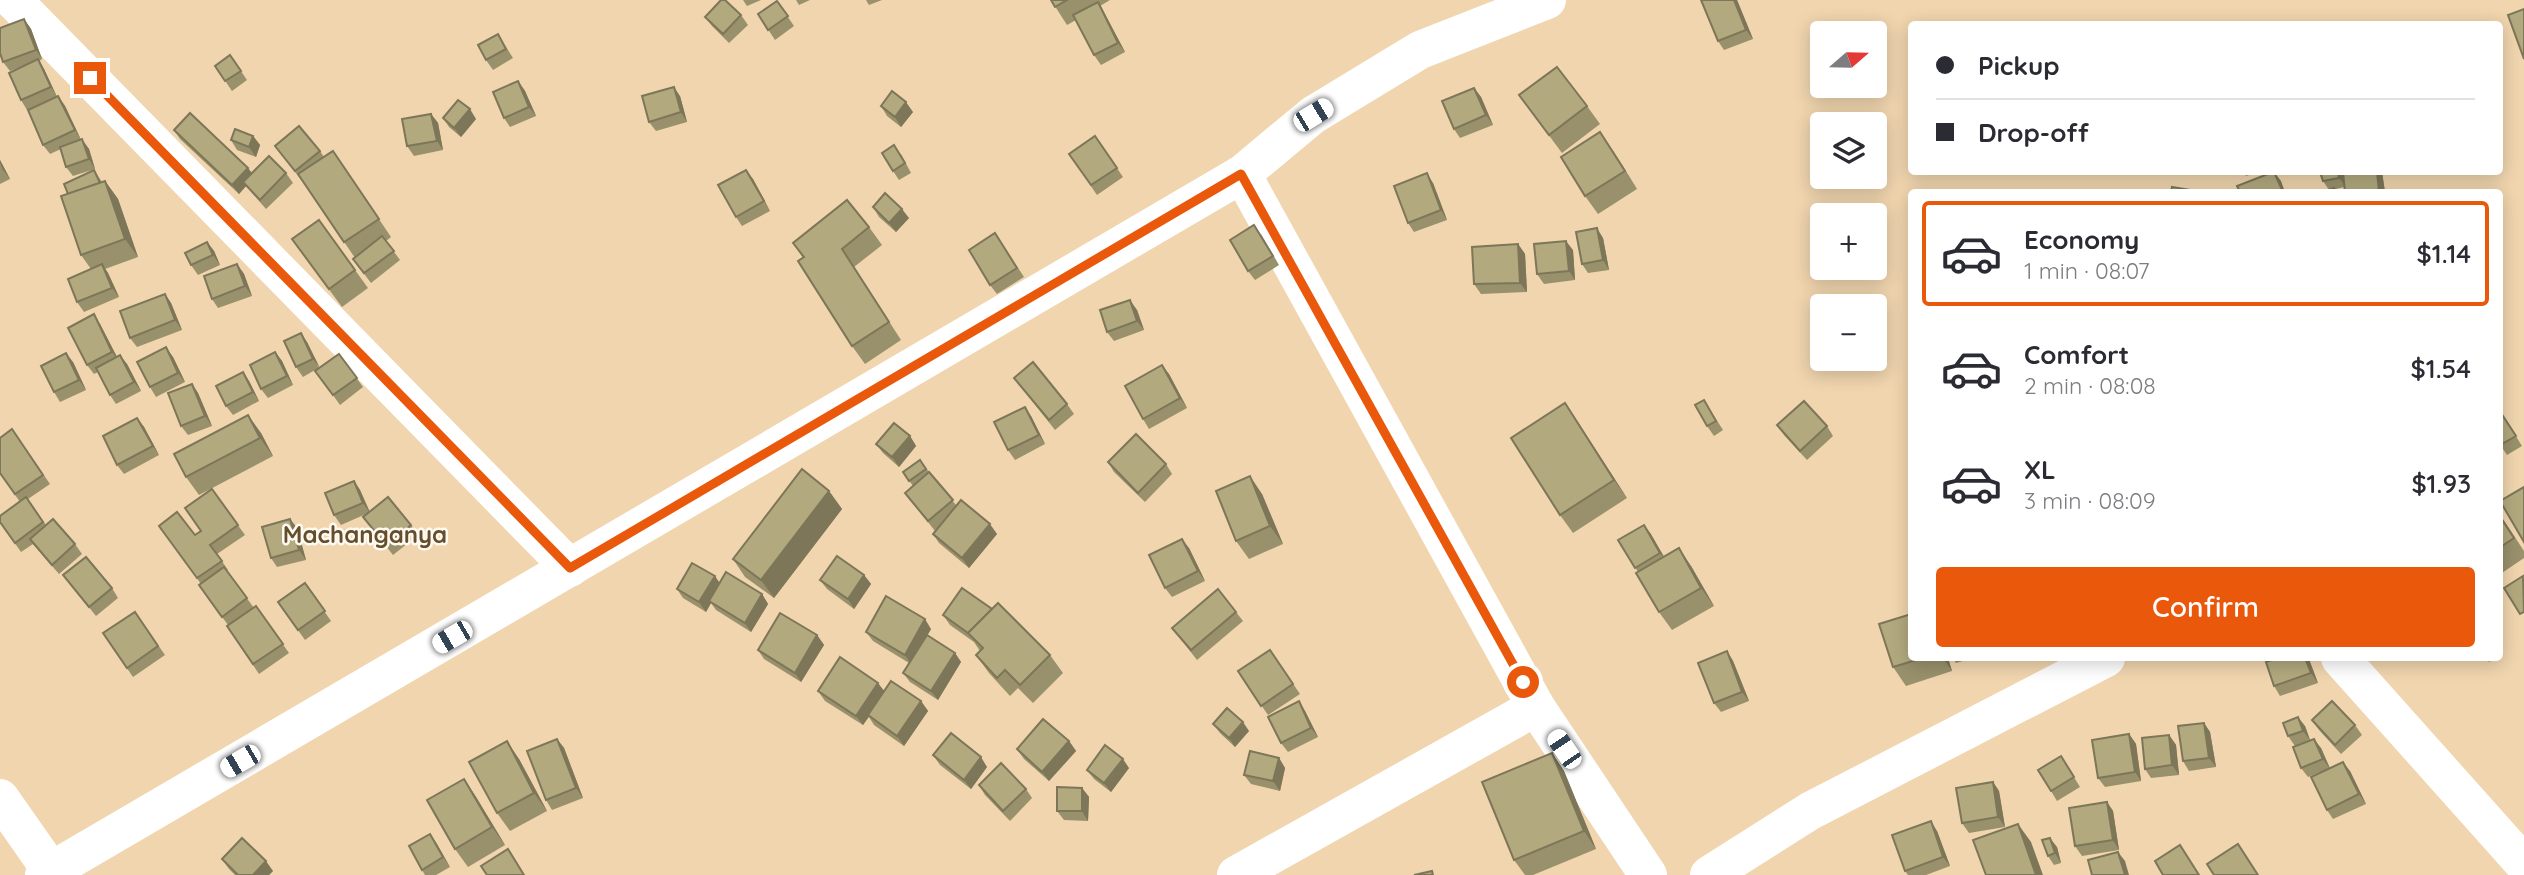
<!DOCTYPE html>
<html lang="en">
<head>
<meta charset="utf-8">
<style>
  :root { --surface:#fff; --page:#f2f2f3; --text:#2b2b33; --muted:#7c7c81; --line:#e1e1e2; --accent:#ea580c }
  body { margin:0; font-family:Quicksand,sans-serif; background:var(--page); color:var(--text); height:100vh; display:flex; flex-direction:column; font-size:26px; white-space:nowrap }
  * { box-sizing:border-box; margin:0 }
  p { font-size:23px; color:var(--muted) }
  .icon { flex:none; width:38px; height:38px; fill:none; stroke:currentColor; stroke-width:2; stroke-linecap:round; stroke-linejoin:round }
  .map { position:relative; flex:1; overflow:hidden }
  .side { position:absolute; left:1908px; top:189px; width:595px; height:472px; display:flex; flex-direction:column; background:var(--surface); border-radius:7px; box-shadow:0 4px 18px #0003 }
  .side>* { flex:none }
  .banner { position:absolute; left:1908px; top:21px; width:595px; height:154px; border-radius:7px; box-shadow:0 4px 18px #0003; display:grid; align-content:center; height:154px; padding:0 28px; background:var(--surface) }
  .needle { width:46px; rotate:70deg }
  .buttons { position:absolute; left:1810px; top:21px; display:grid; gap:14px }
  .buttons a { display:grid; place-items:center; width:77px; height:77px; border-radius:7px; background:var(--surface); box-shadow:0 4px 18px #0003; font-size:35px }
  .end { position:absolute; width:32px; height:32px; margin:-16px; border:9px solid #ea580c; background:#fff; box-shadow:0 0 0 4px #fff }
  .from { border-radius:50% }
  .car { position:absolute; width:21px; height:42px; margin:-21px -10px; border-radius:9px; box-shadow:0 0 5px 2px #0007; background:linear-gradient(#fff 24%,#345 0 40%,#fff 0 76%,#345 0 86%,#fff 0) }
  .banner b { display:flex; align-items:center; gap:24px; height:66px; font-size:26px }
  .banner b+b { border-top:2px solid var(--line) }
  .banner i { width:18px; height:18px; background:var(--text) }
  ul { padding:12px 0 0; list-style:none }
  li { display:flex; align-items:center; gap:21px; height:105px; margin:0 14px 10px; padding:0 14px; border:4px solid transparent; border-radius:7px }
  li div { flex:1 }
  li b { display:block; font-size:26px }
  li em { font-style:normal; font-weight:600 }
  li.active { border-color:var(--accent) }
  li>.icon { width:63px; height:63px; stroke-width:1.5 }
  .button { display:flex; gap:14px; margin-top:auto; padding:14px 28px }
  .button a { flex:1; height:80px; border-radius:7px; background:var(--accent); color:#fff; font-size:28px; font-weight:600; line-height:80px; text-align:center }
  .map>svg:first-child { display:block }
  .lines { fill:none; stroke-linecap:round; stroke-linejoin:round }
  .minor { stroke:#fff; stroke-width:38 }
  .wall { fill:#99916c }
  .shaded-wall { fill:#7d7658 }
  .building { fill:#b2a97e; stroke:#7d7658; stroke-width:2 }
  .route { stroke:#ea580c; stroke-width:9 }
  .labels { text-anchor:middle; stroke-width:5; stroke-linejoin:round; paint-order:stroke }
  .quarter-label { font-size:24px; font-weight:bold; fill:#654e2b; stroke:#fffaf2 }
</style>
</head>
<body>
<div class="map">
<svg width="2524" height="875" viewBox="0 0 2524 875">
  <rect width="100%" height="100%" fill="#f0d5ae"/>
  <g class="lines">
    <g class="minor">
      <path d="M13 0 570 568"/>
      <path d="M1242 174 1536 707 1648 875"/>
      <path d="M2340 658 2524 864"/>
      <path d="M0 798 54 875"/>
      <path d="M44 875 1242 174 1313 115 1420 50 1547 0"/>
      <path d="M1236 875 1536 707"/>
      <path d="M1709 875 1810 811 2106 658"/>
    </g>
  </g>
  <g class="wall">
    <path d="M743 0H761L747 6Z"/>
    <path d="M796 0H810L799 5Z"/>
    <path d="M866 0H882L869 5Z"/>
    <path d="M1051 0H1110L1100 6 1125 52 1101 65 1094 55 1076 20 1067 25Z"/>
    <path d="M1737 0 1753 39 1724 50 1718 41Z"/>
    <path d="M777 1 794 26 775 40 758 14Z"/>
    <path d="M741 15 748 25 729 43 712 26 705 17Z"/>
    <path d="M24 19 31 29 42 59 39 61 44 69 57 97 27 110 21 100 23 66 10 71 3 62Z"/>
    <path d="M498 34 513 58 493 70 486 60Z"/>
    <path d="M230 55 247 80 232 91 215 66Z"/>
    <path d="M518 81 525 91 536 116 510 127 504 118Z"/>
    <path d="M1474 88 1481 97 1493 125 1460 138 1454 129Z"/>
    <path d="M1519 95 1587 106 1600 124 1562 153Z"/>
    <path d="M58 96 65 106 81 140 89 149 95 169 73 176 66 167 61 149 50 154 43 145Z"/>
    <path d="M680 96 687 122 656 131 649 122Z"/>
    <path d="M881 106 913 112 901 127 887 116Z"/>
    <path d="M431 114 438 123 443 150 414 156 407 146Z"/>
    <path d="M443 118 476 119 461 137 449 127Z"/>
    <path d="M174 130 248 168 251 173H286L293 183 266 209 246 186 239 194 180 139Z"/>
    <path d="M253 136 260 145 256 157 237 150 231 140Z"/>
    <path d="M1095 136 1123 177 1097 195 1069 154Z"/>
    <path d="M275 146 320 151 324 157 333 151 391 237 386 241 400 260 371 283 353 259 355 258 302 180V181Z"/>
    <path d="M1613 151 1637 189 1598 214 1585 196Z"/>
    <path d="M901 154 911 173 899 180 893 171Z"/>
    <path d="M0 160 10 179 0 184Z"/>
    <path d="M94 170 102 182 105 181 118 199 138 257 105 269 108 273 119 297 84 312 77 302 91 269 81 255 68 194Z"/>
    <path d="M2243 172H2259L2246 176Z"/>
    <path d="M2343 172H2382L2385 192H2345L2344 187 2336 189 2338 192H2323L2329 190 2323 181Z"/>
    <path d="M753 179 770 211 742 226 736 217Z"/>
    <path d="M1433 183 1447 220 1414 232 1408 223Z"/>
    <path d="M873 207 909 218 896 232 879 217Z"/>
    <path d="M869 227 882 245 854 267 901 340 865 364 852 346 803 258 793 243Z"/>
    <path d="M995 233 1024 277 997 294 990 285Z"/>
    <path d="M1261 234 1279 265 1255 280 1248 271Z"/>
    <path d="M1603 238 1609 270 1588 273 1582 264Z"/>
    <path d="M207 242 214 251 220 265 198 275 191 265Z"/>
    <path d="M1518 244 1525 254 1527 292 1481 294 1474 284Z"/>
    <path d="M1573 250 1575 280 1544 284 1537 274Z"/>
    <path d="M305 257 355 270 368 288 342 307Z"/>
    <path d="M237 264 244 274 252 296 218 308 212 299Z"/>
    <path d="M165 294 171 303 182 330 137 347 130 338Z"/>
    <path d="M1137 310 1144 330 1114 341 1107 332Z"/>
    <path d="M100 324 117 357 127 364 141 391 116 404 110 395 98 372 94 374 87 365Z"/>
    <path d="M307 342 319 368 339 354 363 387 340 405 315 370 303 377 296 367Z"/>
    <path d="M275 352 282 361 293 385 268 398 261 389Z"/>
    <path d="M173 357 185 382 156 397 150 387Z"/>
    <path d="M73 362 86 390 60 402 54 392Z"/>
    <path d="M243 372 249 381 259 401 233 415 226 406Z"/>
    <path d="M1169 374 1187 408 1149 429 1143 419Z"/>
    <path d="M1014 378 1067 404 1074 414 1055 430Z"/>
    <path d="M192 384 198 393 212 426 188 435 181 426Z"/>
    <path d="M1704 400 1723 430 1714 436 1707 426Z"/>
    <path d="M2499 409 2522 446 2507 455 2499 443Z"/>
    <path d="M1031 416 1045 444 1015 460 1008 450Z"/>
    <path d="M137 418 144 427 159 455 124 474 117 465Z"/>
    <path d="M1577 421 1627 498 1573 533 1560 515Z"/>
    <path d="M1777 425 1827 426 1833 436 1807 460 1784 435Z"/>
    <path d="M12 429 50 484 28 499 46 525 75 544 82 554 59 574 33 544 21 552 0 522 20 502 0 473Z"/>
    <path d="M261 433 273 456 199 495 186 477Z"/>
    <path d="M910 436 916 446 899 467 883 453 876 444Z"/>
    <path d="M920 460 929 472 956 505 997 534 969 568 939 543 933 534 935 531 905 493 913 486 903 472Z"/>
    <path d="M1108 462 1166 464 1172 474 1145 502 1114 472Z"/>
    <path d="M354 481 360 490 370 512 411 525 418 535 393 555 363 517 366 514 341 525 334 515Z"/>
    <path d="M212 489 245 535 217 554 228 570 227 571 254 608 256 606 289 653 259 674 227 626 228 625 199 585 201 584 159 526 195 535 201 531Z"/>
    <path d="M829 491 842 509 774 598 745 577 733 559Z"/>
    <path d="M1262 494 1283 544 1249 559 1236 541Z"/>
    <path d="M2499 513 2524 551V558L2499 575Z"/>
    <path d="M290 519 297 528 306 560 277 567 271 558Z"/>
    <path d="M1644 525 1664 557 1691 566 1714 606 1672 630 1659 612 1638 572 1618 540Z"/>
    <path d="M1189 548 1205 581 1172 597 1165 588Z"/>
    <path d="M63 575 112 588 118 598 96 616Z"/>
    <path d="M864 575 871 584 854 609 827 589 820 580Z"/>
    <path d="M305 583 331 621 305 640 278 602Z"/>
    <path d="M720 583 762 594 768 604 751 632 716 610 711 603 706 612 683 598 677 589Z"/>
    <path d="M135 612 165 655 133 677 103 633Z"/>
    <path d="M1236 612 1243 621 1197 660 1172 628Z"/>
    <path d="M943 615 1050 655 1063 673 1033 703 1018 688 1010 696 989 673 976 655 980 651 974 642 950 625Z"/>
    <path d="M931 629 927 636 955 653 961 662 938 700 910 682 903 673 909 663 873 641 866 632Z"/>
    <path d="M817 635 824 645 801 682 764 659 758 650Z"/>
    <path d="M1270 650 1300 694 1268 715 1238 671Z"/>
    <path d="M1727 651 1733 661 1749 701 1721 712 1714 703Z"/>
    <path d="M1911 658H1948L1952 671 1906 686 1893 667Z"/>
    <path d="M1953 658H1973L1956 663Z"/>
    <path d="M2277 658H2308L2318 683 2280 696 2274 686Z"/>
    <path d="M2486 658H2494L2489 662Z"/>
    <path d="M818 691 884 692 921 701 928 711 904 746 874 725 869 717 863 725 825 701Z"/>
    <path d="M1299 701 1305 711 1318 737 1288 752 1281 743Z"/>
    <path d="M2312 720 2355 725 2362 735 2341 754 2319 730Z"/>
    <path d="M2204 723 2210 732 2216 767 2189 771 2183 761Z"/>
    <path d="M1213 724 1249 731 1235 747 1220 733Z"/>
    <path d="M2305 726 2310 740 2295 746 2288 736Z"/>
    <path d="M2129 734 2136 744 2141 781 2105 787 2098 778Z"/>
    <path d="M2169 735 2176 745 2179 775 2151 778 2145 769Z"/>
    <path d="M557 739 564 748 583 798 552 810 546 800Z"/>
    <path d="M1069 741 1076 751 1049 781 1024 759 1017 749Z"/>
    <path d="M2321 748 2330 768 2350 771 2366 804 2333 819 2327 810 2320 772 2308 777 2301 768Z"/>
    <path d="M1552 753 1564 771 1596 849 1533 875H1525L1514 860Z"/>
    <path d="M933 755 987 767 971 789 940 765Z"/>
    <path d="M2061 756 2080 787 2057 801 2051 791Z"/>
    <path d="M1279 758 1285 768 1280 791 1251 784 1244 775Z"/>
    <path d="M519 759 547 811 510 831 497 813Z"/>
    <path d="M1129 768 1111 792 1094 779 1087 770Z"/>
    <path d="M464 779 476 797 505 845 468 867 455 849Z"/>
    <path d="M1993 782 1999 791 2005 827 1969 833 1962 823Z"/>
    <path d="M979 785 1026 789 1032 798 1010 821 985 795Z"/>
    <path d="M1082 788 1089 797 1088 821 1064 820 1057 811Z"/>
    <path d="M2107 802 2113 811 2119 850 2082 856 2075 846Z"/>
    <path d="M1937 831 1950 866 1926 875H1908L1905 871Z"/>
    <path d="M430 834 450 867 436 875H425L422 870Z"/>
    <path d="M2057 847 2061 863 2054 865 2048 856Z"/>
    <path d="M222 859 273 871 269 875H235L229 869Z"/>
  </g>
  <g class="shaded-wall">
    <path d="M1734 0H1737L1753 39 1746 30Z"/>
    <path d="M1098 2 1104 12 1125 52 1118 43Z"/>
    <path d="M24 19 31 29 42 59 36 50Z"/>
    <path d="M38 59 44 69 57 97 51 87Z"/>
    <path d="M518 81 525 91 536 116 529 107Z"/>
    <path d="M674 87 680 96 687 122 681 112Z"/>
    <path d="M1474 88 1481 97 1493 125 1486 115Z"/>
    <path d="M58 96 65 106 81 140 75 130Z"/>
    <path d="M906 102 913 112 901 127 895 117Z"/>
    <path d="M470 109 476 119 461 137 454 128Z"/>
    <path d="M431 114 438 123 443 150 437 141Z"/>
    <path d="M1600 132 1613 151 1637 189 1625 171Z"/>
    <path d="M253 136 260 145 256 157 249 147Z"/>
    <path d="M82 139 89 149 95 169 89 159Z"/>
    <path d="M0 160 10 179 3 170 0 163Z"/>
    <path d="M248 168 255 177 243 182 246 186 239 194 232 185Z"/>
    <path d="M746 170 753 179 770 211 764 201Z"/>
    <path d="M2274 172 2281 181 2285 192H2283Z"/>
    <path d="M2338 172H2342L2346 187 2339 178Z"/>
    <path d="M2377 172H2382L2385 192H2379Z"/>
    <path d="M1427 173 1433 183 1447 220 1441 210Z"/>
    <path d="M105 181 118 199 138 257 125 239Z"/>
    <path d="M902 209 909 218 896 232 889 223Z"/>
    <path d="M1597 228 1603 238 1609 270 1603 260Z"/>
    <path d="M1566 241 1573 250 1575 280 1569 271Z"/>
    <path d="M207 242 214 251 220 265 213 255Z"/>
    <path d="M1518 244 1525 254 1527 292 1520 283Z"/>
    <path d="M102 264 108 273 119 297 112 288Z"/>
    <path d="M237 264 244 274 252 296 245 286Z"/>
    <path d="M165 294 171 303 182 330 175 320Z"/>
    <path d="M1130 300 1137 310 1144 330 1137 321Z"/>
    <path d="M94 314 100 324 119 361 112 352Z"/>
    <path d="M301 333 307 342 320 368 313 359Z"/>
    <path d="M166 347 173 357 185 382 178 373Z"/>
    <path d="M275 352 282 361 293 385 287 376Z"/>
    <path d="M66 353 73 362 86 390 79 380Z"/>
    <path d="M120 355 127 364 141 391 134 382Z"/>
    <path d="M1162 365 1169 374 1187 408 1180 398Z"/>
    <path d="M243 372 249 381 259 401 253 392Z"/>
    <path d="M192 384 198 393 212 426 205 416Z"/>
    <path d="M1565 403 1577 421 1627 498 1614 480Z"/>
    <path d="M1025 407 1031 416 1045 444 1039 435Z"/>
    <path d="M248 415 261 433 273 456 260 438Z"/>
    <path d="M137 418 144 427 159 455 153 446Z"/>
    <path d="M910 436 916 446 899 467 892 457Z"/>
    <path d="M1250 476 1262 494 1283 544 1270 526Z"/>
    <path d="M354 481 360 490 370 513 363 503Z"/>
    <path d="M829 491 842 509 774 598 761 580Z"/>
    <path d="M290 519 297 528 306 560 299 550Z"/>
    <path d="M990 524 997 534 969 568 962 558Z"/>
    <path d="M1644 525 1651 534 1667 562 1660 553Z"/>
    <path d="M1182 539 1189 548 1205 581 1198 571Z"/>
    <path d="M1679 548 1691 566 1714 606 1701 588Z"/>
    <path d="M864 575 871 584 854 609 848 599Z"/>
    <path d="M715 576 721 585 709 601 711 603 706 612 699 602Z"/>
    <path d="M762 594 768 604 751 632 745 623Z"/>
    <path d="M925 619 931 629 911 664 905 655Z"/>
    <path d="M817 635 824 645 801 682 795 673Z"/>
    <path d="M1727 651 1733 661 1749 701 1742 692Z"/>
    <path d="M955 653 961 662 938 700 931 691Z"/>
    <path d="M1943 658H1948L1952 671Z"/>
    <path d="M2305 658H2308L2309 659 2318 683 2311 673Z"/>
    <path d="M878 683 885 692 863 725 856 716Z"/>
    <path d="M921 701 928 711 904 746 897 736Z"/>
    <path d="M1299 701 1305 711 1318 737 1311 728Z"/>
    <path d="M2298 717 2305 726 2310 740 2303 731Z"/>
    <path d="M1243 722 1249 731 1235 747 1229 738Z"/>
    <path d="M2204 723 2210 732 2216 767 2209 758Z"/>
    <path d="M2129 734 2136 744 2141 781 2135 772Z"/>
    <path d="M2169 735 2176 745 2179 775 2172 765Z"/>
    <path d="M557 739 564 748 583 798 576 788Z"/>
    <path d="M2314 739 2321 748 2330 769 2323 759Z"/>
    <path d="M507 741 519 759 547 811 534 793Z"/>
    <path d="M1069 741 1076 751 1049 781 1042 772Z"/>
    <path d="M1552 753 1564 771 1596 849 1584 831Z"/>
    <path d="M981 757 987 767 971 789 964 780Z"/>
    <path d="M1279 758 1285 768 1280 791 1273 781Z"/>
    <path d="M1123 759 1129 768 1111 792 1104 783Z"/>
    <path d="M2343 762 2350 771 2366 804 2359 794Z"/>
    <path d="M464 779 476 797 505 845 492 827Z"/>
    <path d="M1993 782 1999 791 2005 827 1998 817Z"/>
    <path d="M1082 788 1089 797 1088 821 1082 811Z"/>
    <path d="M2107 802 2113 811 2119 850 2113 840Z"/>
    <path d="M1931 821 1937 831 1950 866 1943 857Z"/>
    <path d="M2018 824 2031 842 2043 875H2036Z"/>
    <path d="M430 834 437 844 450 867 443 857Z"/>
    <path d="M2050 838 2057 847 2061 863 2055 853Z"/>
    <path d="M2118 852 2125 861 2129 875H2125Z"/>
    <path d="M266 861 273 871 269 875H253Z"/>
  </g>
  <g class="building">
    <path d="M721 0H725L741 15 723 34 705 17Z"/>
    <path d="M1051 0H1067L1055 7Z"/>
    <path d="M1701 0H1734L1746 30 1718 41Z"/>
    <path d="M777 1 788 16 768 30 758 14Z"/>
    <path d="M1098 2 1118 43 1094 55 1073 15Z"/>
    <path d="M2524 9V59L2508 15Z"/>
    <path d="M24 19 36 50 3 62 0 53V28Z"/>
    <path d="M498 34 506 49 486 60 478 45Z"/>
    <path d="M230 55 241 71 225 81 215 66Z"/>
    <path d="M38 59 51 87 21 100 9 73Z"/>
    <path d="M1557 67 1587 106 1549 135 1519 95Z"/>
    <path d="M518 81 529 107 504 118 493 92Z"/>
    <path d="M674 87 681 112 649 122 642 96Z"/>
    <path d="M1474 88 1486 115 1454 129 1442 101Z"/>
    <path d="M892 91 906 102 895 117 881 106Z"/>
    <path d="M58 96 75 130 43 145 28 110Z"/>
    <path d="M458 100 470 109 454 128 443 118Z"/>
    <path d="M190 113 248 168 232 185 174 130Z"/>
    <path d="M431 114 437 141 407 146 402 119Z"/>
    <path d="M299 126 320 151 295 171 275 146Z"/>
    <path d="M235 129 253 136 249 147 231 140Z"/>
    <path d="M1600 132 1625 171 1585 196 1561 157Z"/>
    <path d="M1095 136 1117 168 1091 185 1069 154Z"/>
    <path d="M82 139 89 159 66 167 60 147Z"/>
    <path d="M894 145 905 163 893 171 882 153Z"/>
    <path d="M333 151 379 219 344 242 298 174Z"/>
    <path d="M269 156 286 173 260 200 243 182Z"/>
    <path d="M94 170 100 183 68 194 64 184Z"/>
    <path d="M746 170 764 201 736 217 718 185Z"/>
    <path d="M2273 172H2274L2283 192H2240L2237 186Z"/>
    <path d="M2320 172H2338L2339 178 2323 181Z"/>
    <path d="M2343 172H2377L2379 192H2345Z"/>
    <path d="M1427 173 1441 210 1408 223 1394 186Z"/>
    <path d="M105 181 125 239 81 255 61 196Z"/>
    <path d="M2172 187 2196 191 2195 192H2171Z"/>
    <path d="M2334 188 2336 192H2323Z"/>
    <path d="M885 193 902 209 889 223 873 207Z"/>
    <path d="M847 200 869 227 842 249 889 322 852 346 798 261 804 257 793 243Z"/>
    <path d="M319 220 355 270 329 289 292 239Z"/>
    <path d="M1254 225 1273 256 1248 271 1230 240Z"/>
    <path d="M1597 228 1603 260 1582 264 1576 232Z"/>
    <path d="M995 233 1017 268 990 285 969 250Z"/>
    <path d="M382 236 394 251 364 273 353 259Z"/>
    <path d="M1566 241 1569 271 1537 274 1534 244Z"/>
    <path d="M207 242 213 255 191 265 185 253Z"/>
    <path d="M1518 244 1520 283 1474 284 1472 247Z"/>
    <path d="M102 264 112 288 77 302 68 279Z"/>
    <path d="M237 264 245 286 212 299 204 276Z"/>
    <path d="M165 294 175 320 130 338 120 311Z"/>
    <path d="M1130 300 1137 321 1107 332 1100 310Z"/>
    <path d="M94 314 112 352 87 365 68 328Z"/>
    <path d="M301 333 313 359 296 367 284 341Z"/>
    <path d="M166 347 178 373 150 387 137 362Z"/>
    <path d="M275 352 287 376 261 389 250 365Z"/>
    <path d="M66 353 79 380 54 392 41 366Z"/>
    <path d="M339 354 357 378 333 395 315 371Z"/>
    <path d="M120 355 134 382 110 395 96 368Z"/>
    <path d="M1033 362 1067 404 1049 420 1014 378Z"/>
    <path d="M1162 365 1180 398 1143 419 1125 386Z"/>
    <path d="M243 372 253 392 226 406 216 386Z"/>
    <path d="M192 384 205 416 181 426 168 393Z"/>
    <path d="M1704 400 1716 421 1707 426 1695 405Z"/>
    <path d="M1804 401 1827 426 1800 451 1777 425Z"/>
    <path d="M1565 403 1614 480 1560 515 1511 438Z"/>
    <path d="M1025 407 1039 435 1008 450 994 422Z"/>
    <path d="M2499 410 2516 436 2500 445 2499 443Z"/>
    <path d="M248 415 260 438 186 477 174 454Z"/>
    <path d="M137 418 153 446 117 465 103 436Z"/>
    <path d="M894 423 910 436 892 457 876 444Z"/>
    <path d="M12 429 43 475 15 494 0 473V438Z"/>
    <path d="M1136 434 1166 464 1138 493 1108 462Z"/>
    <path d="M920 460 926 469 909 481 903 472Z"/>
    <path d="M802 469 829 491 761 580 733 559Z"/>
    <path d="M929 472 953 500 928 521 905 493Z"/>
    <path d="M1250 476 1270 526 1236 541 1216 491Z"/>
    <path d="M354 481 363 503 334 515 325 493Z"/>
    <path d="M2524 487V542L2500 501Z"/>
    <path d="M212 489 238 525 210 545 222 561 197 578 159 526 177 512 195 535 201 531 185 508Z"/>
    <path d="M26 497 43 522 15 543 0 522V516Z"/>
    <path d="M388 497 411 525 386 545 363 517Z"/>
    <path d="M961 500 990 524 962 558 933 534Z"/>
    <path d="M2499 515 2514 538 2499 548Z"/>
    <path d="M53 519 75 544 52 565 30 539Z"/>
    <path d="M290 519 299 550 271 558 262 527Z"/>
    <path d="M1644 525 1660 553 1635 568 1618 540Z"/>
    <path d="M1182 539 1198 571 1165 588 1149 555Z"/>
    <path d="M1679 548 1701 588 1659 612 1636 573Z"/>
    <path d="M837 556 864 575 848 599 820 580Z"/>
    <path d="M86 557 112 588 89 607 63 575Z"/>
    <path d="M692 563 715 576 699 602 677 589Z"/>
    <path d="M224 567 247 598 222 617 199 585Z"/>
    <path d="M726 572 762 594 745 623 709 601Z"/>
    <path d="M2523 576 2524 612 2520 614 2504 588Z"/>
    <path d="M305 583 325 611 298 630 278 602Z"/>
    <path d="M962 588 992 609 968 633 943 615Z"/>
    <path d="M1218 589 1236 612 1191 650 1172 628Z"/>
    <path d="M886 596 925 619 905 655 866 632Z"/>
    <path d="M998 603 1050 655 1020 685 1005 670 997 678 976 655 983 648 968 633Z"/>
    <path d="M256 606 283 644 253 664 227 626Z"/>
    <path d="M135 612 158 646 127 668 103 633Z"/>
    <path d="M780 613 817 635 795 673 758 650Z"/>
    <path d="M1911 614V658H1923L1893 667 1879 624Z"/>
    <path d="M927 635 955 653 931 691 903 673Z"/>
    <path d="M1270 650 1293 684 1261 706 1238 671Z"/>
    <path d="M1727 651 1742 692 1714 703 1698 663Z"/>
    <path d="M840 657 878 683 856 716 818 691Z"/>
    <path d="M2277 658H2305L2311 673 2274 686 2266 662Z"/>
    <path d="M891 681 921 701 897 736 868 715Z"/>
    <path d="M1299 701 1311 728 1281 743 1268 717Z"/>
    <path d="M2332 701 2355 725 2335 745 2312 720Z"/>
    <path d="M1227 708 1243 722 1229 738 1213 724Z"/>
    <path d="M2298 717 2303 731 2288 736 2283 723Z"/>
    <path d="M1043 719 1069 741 1042 772 1017 749Z"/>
    <path d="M2204 723 2209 758 2183 761 2178 726Z"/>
    <path d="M951 733 981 757 964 780 933 755Z"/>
    <path d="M2129 734 2135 772 2098 778 2092 740Z"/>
    <path d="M2169 735 2172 765 2145 769 2142 738Z"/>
    <path d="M557 739 576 788 546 800 527 751Z"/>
    <path d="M2314 739 2323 759 2301 768 2293 747Z"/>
    <path d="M507 741 534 793 497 813 469 762Z"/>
    <path d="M1105 745 1123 759 1104 783 1087 770Z"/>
    <path d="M1250 751 1279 758 1273 781 1244 775Z"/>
    <path d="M1552 753 1584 831 1514 860 1482 782Z"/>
    <path d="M2061 756 2074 777 2051 791 2038 770Z"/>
    <path d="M2343 762 2359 794 2327 810 2311 777Z"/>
    <path d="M1001 763 1026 789 1003 811 979 785Z"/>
    <path d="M464 779 492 827 455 849 427 800Z"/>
    <path d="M1993 782 1998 817 1962 823 1956 788Z"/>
    <path d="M1057 787 1082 788V811H1057Z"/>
    <path d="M2107 802 2113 840 2075 846 2069 808Z"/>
    <path d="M1931 821 1943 857 1905 871 1892 835Z"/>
    <path d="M2018 824 2036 875H1986L1973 840Z"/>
    <path d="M430 834 443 857 422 870 409 846Z"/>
    <path d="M242 838 266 861 253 875H238L222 859Z"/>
    <path d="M2050 838 2055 853 2048 856 2042 840Z"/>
    <path d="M2238 844 2258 875H2214L2207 864Z"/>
    <path d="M2180 845 2199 875H2163L2155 861Z"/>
    <path d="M508 849 524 875H487L481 866Z"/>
    <path d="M2118 852 2125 875H2092L2088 860Z"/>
    <path d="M1432 871 1433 875H1414Z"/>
  </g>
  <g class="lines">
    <path class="route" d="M90 78 570 568 1241 174 1523 682"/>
  </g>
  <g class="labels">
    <g class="quarter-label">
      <text x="365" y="543">Machanganya</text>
    </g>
  </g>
</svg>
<div class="buttons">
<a><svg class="needle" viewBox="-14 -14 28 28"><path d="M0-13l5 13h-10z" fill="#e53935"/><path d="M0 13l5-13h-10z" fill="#7c7c81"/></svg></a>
<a><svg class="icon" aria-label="layers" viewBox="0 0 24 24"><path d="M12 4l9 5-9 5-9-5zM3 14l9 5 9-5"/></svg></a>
<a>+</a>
<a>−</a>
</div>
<i class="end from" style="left:1523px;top:682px"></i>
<i class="end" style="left:90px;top:78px"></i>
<i class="car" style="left:1313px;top:115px;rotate:59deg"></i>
<i class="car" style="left:452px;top:637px;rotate:240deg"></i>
<i class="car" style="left:1564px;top:749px;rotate:326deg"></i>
<i class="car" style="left:240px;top:761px;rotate:240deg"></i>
<div class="banner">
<b><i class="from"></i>Pickup</b>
<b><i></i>Drop-off</b>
</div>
<section class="side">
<ul>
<li class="active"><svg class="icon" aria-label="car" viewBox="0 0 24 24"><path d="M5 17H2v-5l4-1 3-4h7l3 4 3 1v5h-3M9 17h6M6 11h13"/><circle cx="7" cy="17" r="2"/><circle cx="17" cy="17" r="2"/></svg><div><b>Economy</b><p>1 min · 08:07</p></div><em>$1.14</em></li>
<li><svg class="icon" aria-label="car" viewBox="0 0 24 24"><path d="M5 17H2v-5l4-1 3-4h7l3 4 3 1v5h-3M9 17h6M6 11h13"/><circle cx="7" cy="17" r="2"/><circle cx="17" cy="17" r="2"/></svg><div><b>Comfort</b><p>2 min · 08:08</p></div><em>$1.54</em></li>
<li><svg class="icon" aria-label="car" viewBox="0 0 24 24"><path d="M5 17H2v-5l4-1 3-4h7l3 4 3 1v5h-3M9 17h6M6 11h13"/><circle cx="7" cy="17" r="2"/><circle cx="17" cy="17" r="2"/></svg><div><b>XL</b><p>3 min · 08:09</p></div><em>$1.93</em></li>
</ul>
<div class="button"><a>Confirm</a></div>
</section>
</div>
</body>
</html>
